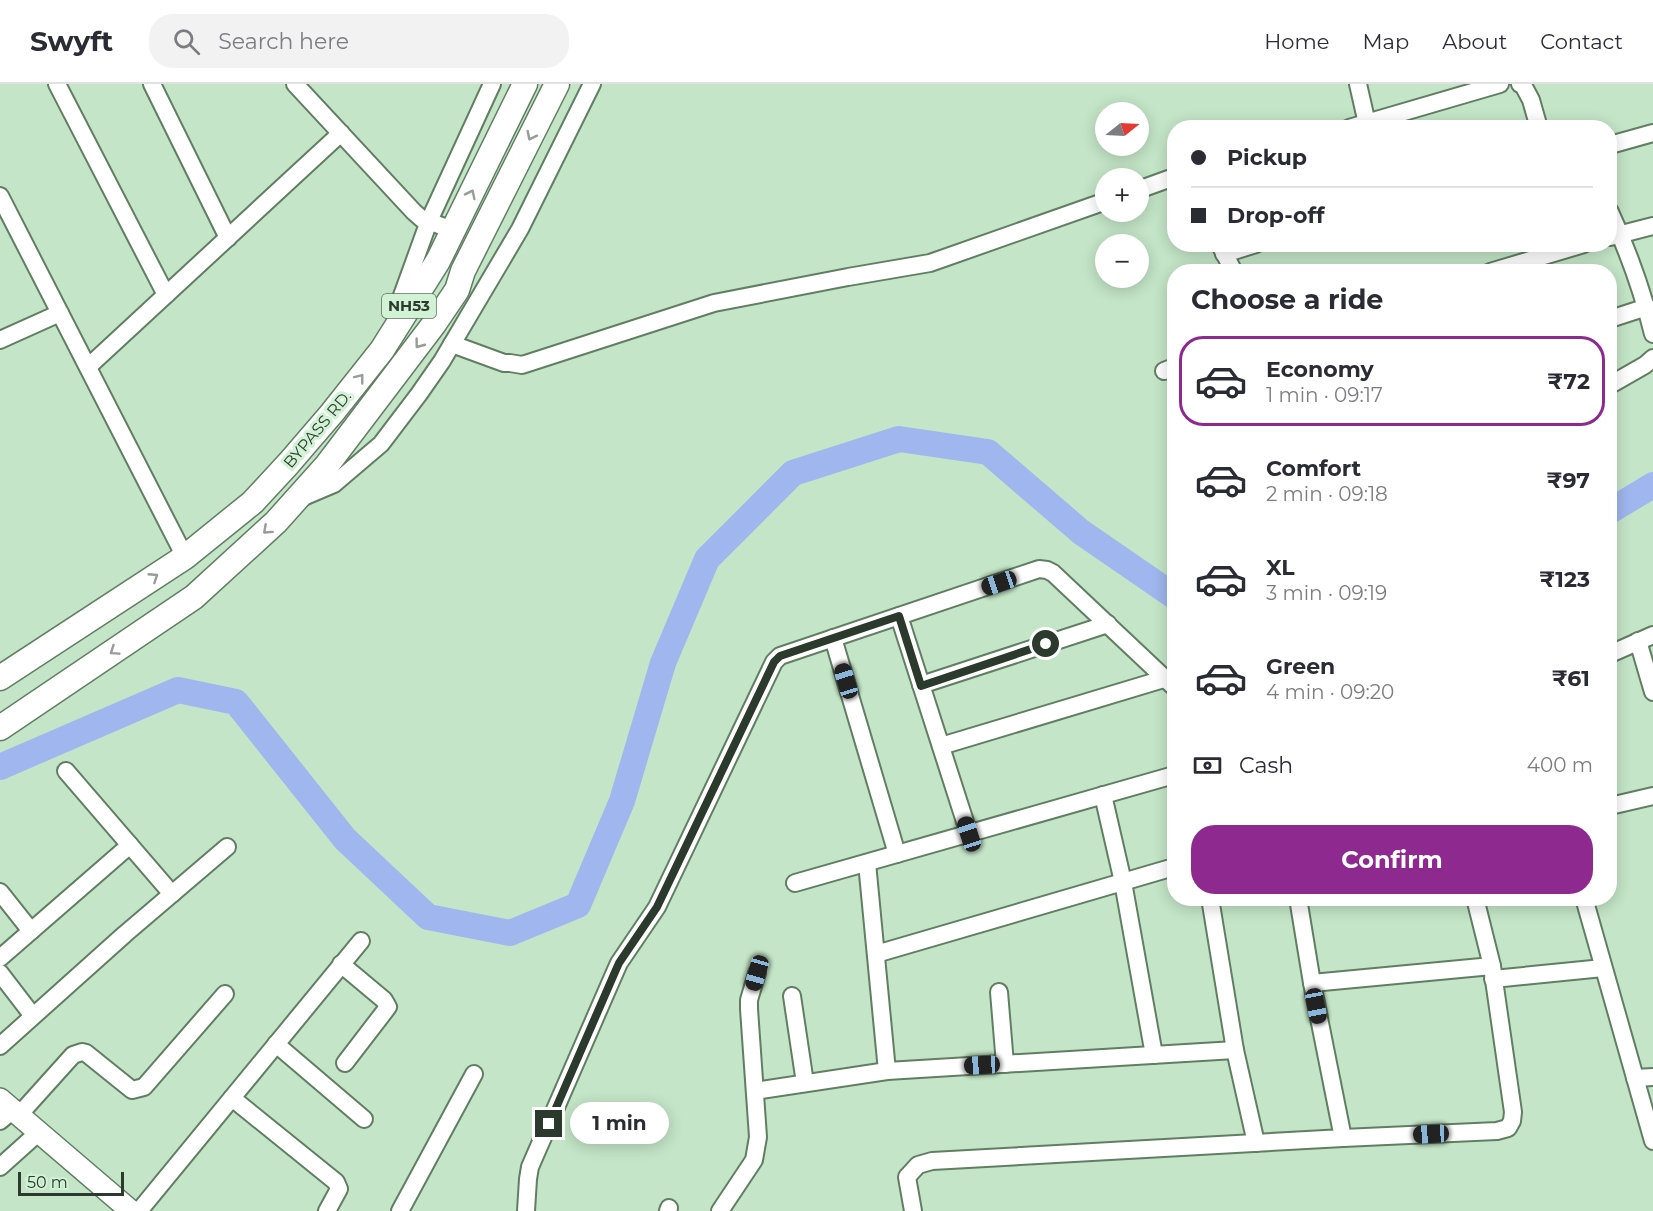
<!DOCTYPE html>
<html lang="en">
<head>
<meta charset="utf-8">
<style>
  :root { --surface:#fff; --page:#f2f2f3; --text:#2b2b33; --muted:#7c7c81; --line:#e1e1e2; --accent:#8e2990 }
  body { margin:0; font-family:Montserrat,sans-serif; background:var(--page); color:var(--text); height:100vh; display:flex; flex-direction:column; font-size:22px; white-space:nowrap }
  * { box-sizing:border-box; margin:0 }
  p { font-size:20px; color:var(--muted) }
  .icon { flex:none; width:33px; height:33px; fill:none; stroke:currentColor; stroke-width:2; stroke-linecap:round; stroke-linejoin:round }
  .map { position:relative; flex:1; overflow:hidden }
  .details { position:absolute; left:1167px; top:180px; width:450px; height:642px; display:flex; flex-direction:column; background:var(--surface); border-radius:24px; box-shadow:0 3px 15px #0003 }
  .details>* { flex:none }
  .top-card { position:absolute; left:1167px; top:36px; width:450px; height:132px; border-radius:24px; box-shadow:0 3px 15px #0003; display:grid; align-content:center; height:132px; padding:0 24px; background:var(--surface) }
  .needle { width:39px; rotate:72deg }
  .buttons { position:absolute; left:1095px; top:18px; display:grid; gap:12px }
  .buttons a { display:grid; place-items:center; width:54px; height:54px; border-radius:50%; background:var(--surface); box-shadow:0 3px 15px #0003; font-size:30px }
  .scale { position:absolute; left:18px; bottom:15px; width:106px; box-sizing:border-box; padding-left:6px; border:3px solid #2c392d; border-top:0; font-size:16px; line-height:21px; white-space:nowrap; color:#2c392d; -webkit-text-stroke:4px #d1f2d4; paint-order:stroke }
  .end { position:absolute; width:27px; height:27px; margin:-14px; border:8px solid #2c392d; background:#fff; box-shadow:0 0 0 3px #fff }
  .from { border-radius:50% }
  .bubble { position:absolute; height:42px; border-radius:21px; background:var(--surface); box-shadow:0 3px 15px #0003; font-size:20px; font-weight:700; line-height:42px; text-align:center }
  .car { position:absolute; width:18px; height:36px; margin:-18px -9px; border-radius:8px; box-shadow:0 0 4px 2px #0007; background:linear-gradient(#222 24%,#8ab4d8 0 40%,#222 0 76%,#8ab4d8 0 86%,#222 0) }
  .top-card b { display:flex; align-items:center; gap:21px; height:57px; font-size:22px }
  .top-card b+b { border-top:2px solid var(--line) }
  .top-card i { width:15px; height:15px; background:var(--text) }
  ul { padding:0; list-style:none }
  li { display:flex; align-items:center; gap:18px; height:90px; margin:0 12px 9px; padding:0 12px; border:3px solid transparent; border-radius:24px }
  li div { flex:1 }
  li b { display:block; font-size:22px }
  li em { font-style:normal; font-weight:700 }
  li.on { border-color:var(--accent) }
  li>.icon { width:54px; height:54px; stroke-width:1.5 }
  h2 { padding:0 24px; font-size:27px; line-height:72px }
  .pay { display:flex; align-items:center; gap:15px; height:66px; padding:0 24px; font-size:22px }
  .pay p { margin-inline-start:auto }
  .action { display:flex; gap:12px; margin-top:auto; padding:12px 24px }
  .action a { flex:1; height:69px; border-radius:24px; background:var(--accent); color:#fff; font-size:24px; font-weight:700; line-height:69px; text-align:center }
  header { display:flex; align-items:center; gap:36px; box-sizing:border-box; height:84px; padding:0 30px; background:var(--surface); border-bottom:2px solid var(--line) }
  header strong { font-size:28px }
  nav { display:flex; gap:33px; margin-inline-start:auto; font-size:21px }
  .search { width:420px; height:54px; background:var(--page); display:flex; align-items:center; gap:15px; box-sizing:border-box; padding:0 21px; border-radius:24px; color:var(--muted); font-size:22px }
  .map>svg:first-child { display:block }
  .lines { fill:none; stroke-linecap:round; stroke-linejoin:round }
  .river { stroke:#9fb6ee; stroke-width:26 }
  .minor-casing { stroke:#617e63; stroke-width:20 }
  .major-casing { stroke:#617e63; stroke-width:24 }
  .highway-casing { stroke:#617e63; stroke-width:27 }
  .minor { stroke:#fff; stroke-width:16 }
  .major { stroke:#fff; stroke-width:21 }
  .highway { stroke:#fff; stroke-width:24 }
  .oneway { stroke:#969c96 }
  .route { stroke:#2c392d; stroke-width:8 }
  .labels { text-anchor:middle; stroke-width:6; stroke-linejoin:round; paint-order:stroke }
  .shield { fill:#d1f2d4; stroke:#5e705f; stroke-width:1.5 }
  .shield-label { font-size:15px; font-weight:bold; fill:#2c392d }
  .street-label { font-size:16px; fill:#2c392d; stroke:#d1f2d4 }
</style>
</head>
<body>
<header>
<strong>Swyft</strong>
<div class="search"><svg class="icon" aria-label="search" viewBox="0 0 24 24"><circle cx="10" cy="10" r="6"/><path d="M15 15l6 6"/></svg>Search here</div>
<nav><a>Home</a><a>Map</a><a>About</a><a>Contact</a></nav>
</header>
<div class="map">
<svg width="1653" height="1127" viewBox="0 0 1653 1127">
  <rect width="100%" height="100%" fill="#c4e5c7"/>
  <g class="lines">
    <g class="river">
      <path d="M1610 427 1653 401"/>
      <path d="M0 683 178 606 236 618 345 755 428 833 510 849 578 821 622 717 663 579 707 475 793 389 899 355 988 368 1081 448 1174 512"/>
    </g>
    <defs>
      <g id="minor">
        <path d="M57 0 166 211"/>
        <path d="M152 0 228 154"/>
        <path d="M295 0 414 128 422 135 453 146"/>
        <path d="M1358 0 1368 44"/>
        <path d="M1520 0 1523 1 1531 16 1539 44"/>
        <path d="M1349 44 1500 0"/>
        <path d="M1610 61 1653 49"/>
        <path d="M1138 106 1174 93"/>
        <path d="M0 112 185 473"/>
        <path d="M1610 128C1628 167 1643 209 1653 250"/>
        <path d="M1610 153 1653 142"/>
        <path d="M1220 161 1234 188"/>
        <path d="M1224 170 1256 160"/>
        <path d="M1490 188 1584 160"/>
        <path d="M395 231 429 137 492 0"/>
        <path d="M1610 235 1647 223"/>
        <path d="M0 256 60 229"/>
        <path d="M452 260 504 279H510L522 281 714 219 848 193 930 179 1106 117"/>
        <path d="M88 283 341 49"/>
        <path d="M1164 287 1174 283"/>
        <path d="M1610 301 1645 281 1653 274"/>
        <path d="M301 414 334 400 381 360 419 310 442 277 520 145 592 0"/>
        <path d="M899 532 969 750"/>
        <path d="M833 554 897 770"/>
        <path d="M1638 557 1653 608"/>
        <path d="M1610 570 1653 551"/>
        <path d="M921 601 1108 540"/>
        <path d="M941 662 1167 594"/>
        <path d="M66 687 172 810"/>
        <path d="M1103 711 1123 798 1154 971"/>
        <path d="M1610 722 1653 712"/>
        <path d="M867 779 887 987"/>
        <path d="M795 799 1174 691"/>
        <path d="M0 808 31 847"/>
        <path d="M1210 814 1235 966 1256 1059"/>
        <path d="M1584 814 1653 1057"/>
        <path d="M876 870 1174 783"/>
        <path d="M0 874 130 761"/>
        <path d="M341 880 384 916 388 923 345 979"/>
        <path d="M0 889 33 932"/>
        <path d="M1493 895 1603 884"/>
        <path d="M1312 899 1492 882"/>
        <path d="M999 908 1005 980"/>
        <path d="M792 912 805 999"/>
        <path d="M276 960 364 1035"/>
        <path d="M0 962 125 850 227 763"/>
        <path d="M1635 994 1653 993"/>
        <path d="M755 1007 887 987 1235 966"/>
        <path d="M232 1014 336 1098 339 1105 327 1127"/>
        <path d="M19 1031 73 971 82 968 86 969 132 1006 144 1003 225 910"/>
        <path d="M0 1037 13 1026"/>
        <path d="M1343 1054 1497 1047 1508 1044 1512 1037 1513 1028 1492 882 1475 814"/>
        <path d="M0 1083 39 1048"/>
        <path d="M139 1127 361 857"/>
        <path d="M400 1127 474 990"/>
        <path d="M526 1127 528 1095 530 1083 615 888 619 879 657 823 774 578 780 572 1039 485 1047 486 1053 489 1174 603"/>
        <path d="M668 1127 669 1124"/>
        <path d="M720 1127 754 1076 758 1053 749 925V916L757 889"/>
        <path d="M913 1127 907 1093 918 1081 932 1077 1343 1054 1312 899 1298 814"/>
      </g>
      <path id="major" d="M0 1015 131 1127"/>
      <g id="highway">
        <path d="M0 594 185 473 253 418 289 379 332 329 382 266 438 177 525 0"/>
        <path d="M0 644 194 513 276 438 327 381 434 240 457 206 463 187 557 0"/>
      </g>
    </defs>
    <use href="#minor" class="minor-casing"/>
    <use href="#major" class="major-casing"/>
    <use href="#highway" class="highway-casing"/>
    <use href="#minor" class="minor"/>
    <use href="#major" class="major"/>
    <use href="#highway" class="highway"/>
  </g>
  <defs><path id="oneway-chevron" d="M-2-3.5L2.5 0L-2 3.5" fill="none" stroke-width="1.6" stroke-linecap="round" stroke-linejoin="round" transform="scale(1.5)"/></defs>
  <g class="oneway">
    <use href="#oneway-chevron" transform="translate(531 52) rotate(117)"/>
    <use href="#oneway-chevron" transform="translate(471 110) rotate(-64)"/>
    <use href="#oneway-chevron" transform="translate(419 260) rotate(127)"/>
    <use href="#oneway-chevron" transform="translate(360 294) rotate(-52)"/>
    <use href="#oneway-chevron" transform="translate(267 446) rotate(138)"/>
    <use href="#oneway-chevron" transform="translate(154 493) rotate(-33)"/>
    <use href="#oneway-chevron" transform="translate(114 567) rotate(146)"/>
  </g>
  <g class="lines">
    <path class="route" d="M549 1040 615 888 619 879 657 823 774 578 780 572 899 532 921 602 1046 560"/>
  </g>
  <g class="labels">
    <rect class="shield" x="382" y="210" width="54" height="24" rx="4.5"/>
    <g class="shield-label">
      <text x="409" y="227">NH53</text>
    </g>
    <g class="street-label">
      <text transform="translate(317 345) rotate(-50)" y="6">BYPASS RD.</text>
    </g>
  </g>
</svg>
<div class="buttons">
<a><svg class="needle" viewBox="-14 -14 28 28"><path d="M0-13l5 13h-10z" fill="#e53935"/><path d="M0 13l5-13h-10z" fill="#7c7c81"/></svg></a>
<a>+</a>
<a>−</a>
</div>
<div class="scale">50 m</div>
<i class="end from" style="left:1046px;top:560px"></i>
<i class="end" style="left:549px;top:1040px"></i>
<div class="bubble" style="left:570px;top:1018px;width:99px">1 min</div>
<i class="car" style="left:999px;top:499px;rotate:251deg"></i>
<i class="car" style="left:846px;top:597px;rotate:343deg"></i>
<i class="car" style="left:969px;top:750px;rotate:342deg"></i>
<i class="car" style="left:757px;top:889px;rotate:196deg"></i>
<i class="car" style="left:1316px;top:922px;rotate:169deg"></i>
<i class="car" style="left:982px;top:981px;rotate:267deg"></i>
<i class="car" style="left:1431px;top:1050px;rotate:267deg"></i>
<div class="top-card">
<b><i class="from"></i>Pickup</b>
<b><i></i>Drop-off</b>
</div>
<section class="details">
<h2>Choose a ride</h2>
<ul>
<li class="on"><svg class="icon" aria-label="car" viewBox="0 0 24 24"><path d="M5 17H2v-5l4-1 3-4h7l3 4 3 1v5h-3M9 17h6M6 11h13"/><circle cx="7" cy="17" r="2"/><circle cx="17" cy="17" r="2"/></svg><div><b>Economy</b><p>1 min · 09:17</p></div><em>₹72</em></li>
<li><svg class="icon" aria-label="car" viewBox="0 0 24 24"><path d="M5 17H2v-5l4-1 3-4h7l3 4 3 1v5h-3M9 17h6M6 11h13"/><circle cx="7" cy="17" r="2"/><circle cx="17" cy="17" r="2"/></svg><div><b>Comfort</b><p>2 min · 09:18</p></div><em>₹97</em></li>
<li><svg class="icon" aria-label="car" viewBox="0 0 24 24"><path d="M5 17H2v-5l4-1 3-4h7l3 4 3 1v5h-3M9 17h6M6 11h13"/><circle cx="7" cy="17" r="2"/><circle cx="17" cy="17" r="2"/></svg><div><b>XL</b><p>3 min · 09:19</p></div><em>₹123</em></li>
<li><svg class="icon" aria-label="car" viewBox="0 0 24 24"><path d="M5 17H2v-5l4-1 3-4h7l3 4 3 1v5h-3M9 17h6M6 11h13"/><circle cx="7" cy="17" r="2"/><circle cx="17" cy="17" r="2"/></svg><div><b>Green</b><p>4 min · 09:20</p></div><em>₹61</em></li>
</ul>
<div class="pay"><svg class="icon" aria-label="cash" viewBox="0 0 24 24"><path d="M3 7h18v10H3z"/><circle cx="12" cy="12" r="2"/></svg>Cash<p>400 m</p></div>
<div class="action"><a>Confirm</a></div>
</section>
</div>
</body>
</html>
